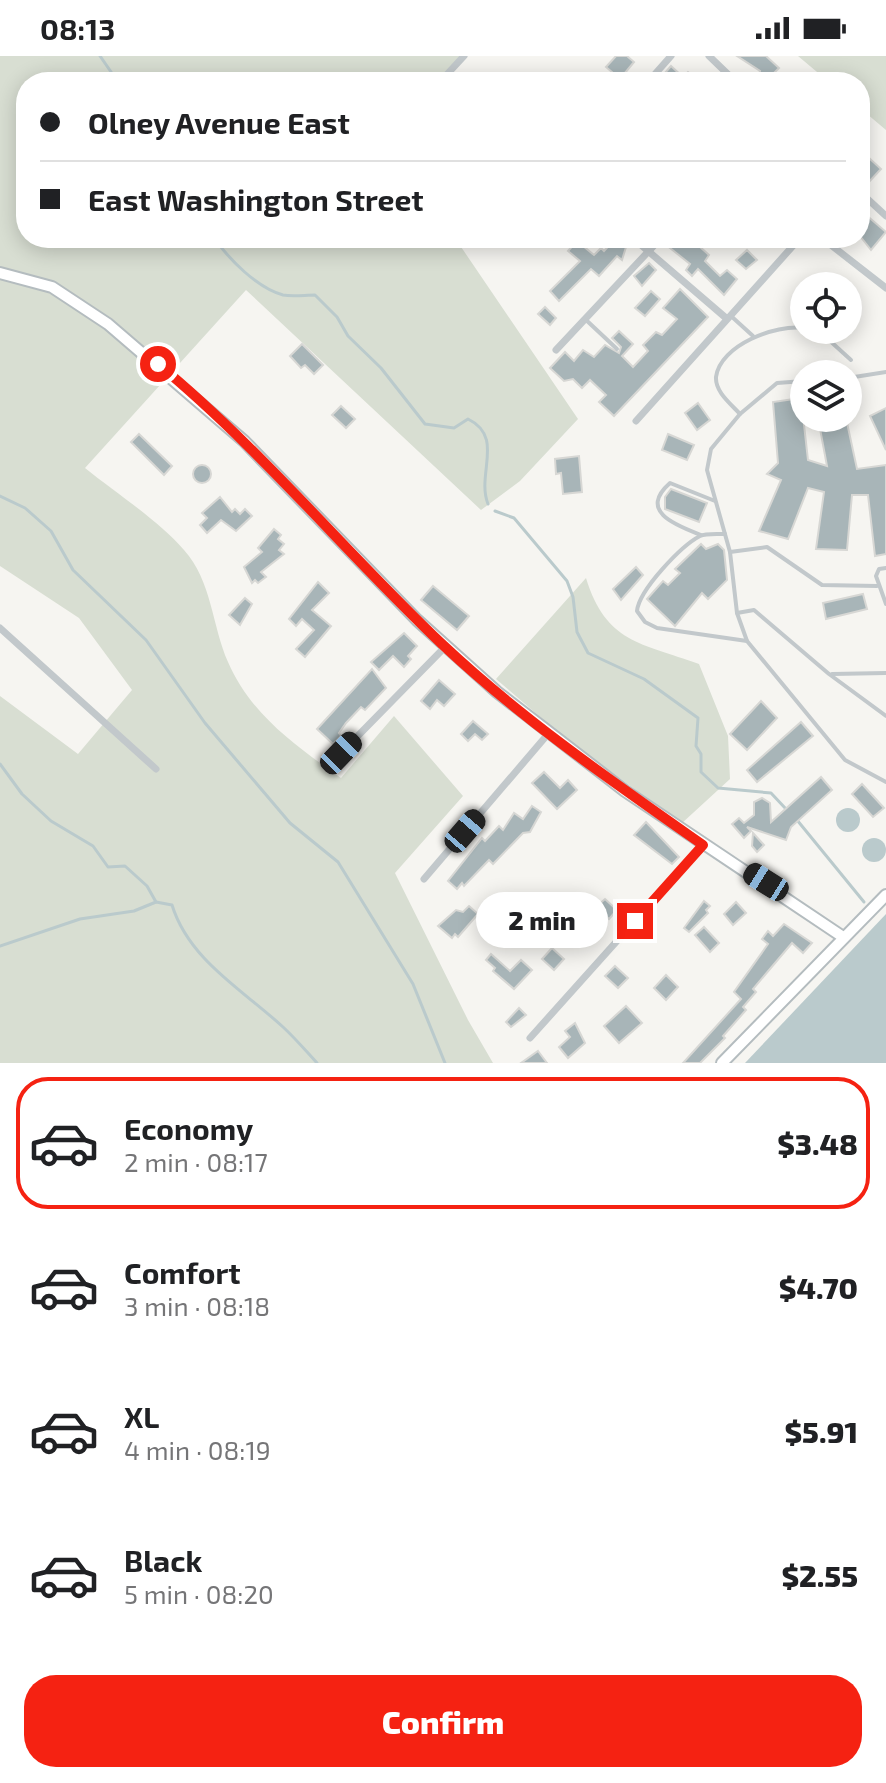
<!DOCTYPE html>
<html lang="en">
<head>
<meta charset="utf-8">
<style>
  :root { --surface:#fff; --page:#f6f6f6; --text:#202124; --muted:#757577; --line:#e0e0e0; --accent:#f52212 }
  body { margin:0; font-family:"Exo 2",sans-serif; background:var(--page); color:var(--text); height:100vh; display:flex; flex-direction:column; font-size:30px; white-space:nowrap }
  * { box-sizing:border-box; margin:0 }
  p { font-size:26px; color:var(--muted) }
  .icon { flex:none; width:44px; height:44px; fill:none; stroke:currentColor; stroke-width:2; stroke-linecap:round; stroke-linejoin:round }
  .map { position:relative; height:1007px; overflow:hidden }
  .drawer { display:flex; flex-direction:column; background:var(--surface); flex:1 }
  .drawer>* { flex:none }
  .top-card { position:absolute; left:16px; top:16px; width:854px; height:176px; border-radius:32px; box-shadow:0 4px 20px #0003; display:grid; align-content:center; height:176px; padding:0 24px; background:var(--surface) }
  .buttons { position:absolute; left:790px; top:216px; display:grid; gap:16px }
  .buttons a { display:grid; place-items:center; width:72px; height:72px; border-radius:50%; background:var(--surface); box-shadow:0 4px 20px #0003; font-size:40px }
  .end { position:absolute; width:36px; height:36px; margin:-18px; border:10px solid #f52212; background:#fff; box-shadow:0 0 0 4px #fff }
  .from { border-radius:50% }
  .bubble { position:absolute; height:56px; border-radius:28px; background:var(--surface); box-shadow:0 4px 20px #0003; font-size:26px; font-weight:800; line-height:56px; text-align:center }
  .car { position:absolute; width:24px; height:48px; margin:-24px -12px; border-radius:10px; box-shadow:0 0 6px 2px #0007; background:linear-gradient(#222 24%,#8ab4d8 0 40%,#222 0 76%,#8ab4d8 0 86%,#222 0) }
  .top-card b { display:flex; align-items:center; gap:28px; height:76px; font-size:30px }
  .top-card b+b { border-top:2px solid var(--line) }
  .top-card i { width:20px; height:20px; background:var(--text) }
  ul { padding:14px 0 0; list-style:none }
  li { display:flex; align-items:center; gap:24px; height:132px; margin:0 16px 12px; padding:0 8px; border:4px solid transparent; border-radius:32px }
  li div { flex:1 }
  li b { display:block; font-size:30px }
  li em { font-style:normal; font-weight:800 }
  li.current { border-color:var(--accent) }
  li>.icon { width:72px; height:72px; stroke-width:1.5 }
  .button { display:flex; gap:16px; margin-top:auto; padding:16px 24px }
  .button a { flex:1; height:92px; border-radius:32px; background:var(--accent); color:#fff; font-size:32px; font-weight:800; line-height:92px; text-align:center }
  .status { display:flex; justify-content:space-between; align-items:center; height:56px; padding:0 40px; background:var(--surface); direction:ltr }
  .status svg { height:22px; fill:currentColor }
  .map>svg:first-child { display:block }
  .green { fill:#d8ded2 }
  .water { fill:#bacacc }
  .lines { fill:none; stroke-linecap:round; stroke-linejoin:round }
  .stream { stroke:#bacacc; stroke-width:3 }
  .building { fill:#a8b5b8; stroke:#d7d7d4; stroke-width:2 }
  .secondary-casing { stroke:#b4bcbf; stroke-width:14 }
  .lane { stroke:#c2c8cb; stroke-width:4 }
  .street { stroke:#c2c8cb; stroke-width:7 }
  .secondary { stroke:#fff; stroke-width:10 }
  .route { stroke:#f52212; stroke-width:10 }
</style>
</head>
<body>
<div class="status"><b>08:13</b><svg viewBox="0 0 49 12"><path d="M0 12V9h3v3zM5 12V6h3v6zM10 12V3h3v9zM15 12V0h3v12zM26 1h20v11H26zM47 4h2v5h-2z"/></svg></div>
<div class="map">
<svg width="886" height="1007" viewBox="0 0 886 1007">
  <rect width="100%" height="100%" fill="#f6f5f1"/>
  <g class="green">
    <path d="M0 0H464L440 26H26V182H455L578 363 520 425 481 454 246 234 85 412C116 437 158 464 184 494 212 525 212 570 228 606 251 659 296 690 341 722L394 660 463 740 395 817 468 964 493 1007H0V640L78 698 132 634 79 562 0 510Z"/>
    <path d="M798 0H886V74L860 52V26H829Z"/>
    <path d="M586 522C606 587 641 587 699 608L728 680 730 723 681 768 554 673 496 623Z"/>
  </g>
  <g class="water">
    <circle cx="848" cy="764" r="12"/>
    <circle cx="874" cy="794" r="12"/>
    <path d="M886 858V1007H745Z"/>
  </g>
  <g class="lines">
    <g class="stream">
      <path d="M100 0 118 26"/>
      <path d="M214 182C229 203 257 232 283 239 293 241 305 239 315 239L337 261 348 280 381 312 425 368 454 372 468 363C505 381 476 418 488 448"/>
      <path d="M0 440 25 452 51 475 73 514 146 584 205 667 290 767 338 806 413 928 445 1007"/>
      <path d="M495 455 514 462 567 525 573 541 577 576 588 597 644 623 698 662 696 690 701 698V716L718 732 771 737 786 753"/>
      <path d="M0 708 22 738 51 765 93 790 108 811 125 810 147 830 156 846"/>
      <path d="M797 764 864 846"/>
      <path d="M0 890 80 863 134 855 156 846 172 849C189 904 243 934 283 971 295 982 306 995 317 1007"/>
    </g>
  </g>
  <g class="building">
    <path d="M616 0H627L634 6 620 23 606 11Z"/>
    <path d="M737 0H766L779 12 773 18 782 26H764L758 21 760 15Z"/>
    <path d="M671 10 683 21 688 16 700 26H657Z"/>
    <path d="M868 101 881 113 867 128 860 121V109Z"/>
    <path d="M865 158 886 176 871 194 860 180V164Z"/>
    <path d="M616 182 626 191 622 204 617 200 599 220 591 213 559 245 550 235 580 205 568 195 577 185 594 199 601 192 604 195Z"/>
    <path d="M671 182H690L709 199 705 205 720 220 727 214 737 223 724 239 698 213 692 220 686 214 690 208 665 188Z"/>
    <path d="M747 194 757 204 746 213 736 204Z"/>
    <path d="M649 207 656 214 642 230 634 220Z"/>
    <path d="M680 233 708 261 614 360 599 346 606 339 590 324 582 332 573 323 564 325 550 312 565 296 574 305 583 294 594 301 605 289 619 297 621 291 612 282 619 275 633 288 622 300 633 311 648 295 643 289 656 276 662 279 677 263 663 252Z"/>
    <path d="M651 235 660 243 645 260 635 252Z"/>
    <path d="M545 251 556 262 550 269 538 258Z"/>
    <path d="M302 288 323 309 314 318 305 309 301 312 290 300Z"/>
    <path d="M801 342 808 404 827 410 818 362H846L857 413 886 409V498L875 500 868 439H852L847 494 816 493 824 436 808 432 788 483 759 475 781 424 767 418 778 407 773 346Z"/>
    <path d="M698 347 710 364 697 374 685 357Z"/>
    <path d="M341 350 355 363 346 372 332 359Z"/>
    <path d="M886 352V394L870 360Z"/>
    <path d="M139 378 172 410 164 419 131 386Z"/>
    <path d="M668 378 694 389 687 404 662 394Z"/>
    <path d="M579 400 582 436 563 438 561 417 556 418 555 403Z"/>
    <circle cx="202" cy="418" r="9"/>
    <path d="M671 433 707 447 699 466 665 453V441Z"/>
    <path d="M220 441 232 456 235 453 240 458 245 453 252 460 236 475 221 464 207 477 200 469 207 462 202 457Z"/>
    <path d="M274 473 281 479 278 483 284 488 279 494 284 498 261 516 266 521 258 527 255 524 252 527 244 511 262 496 258 492Z"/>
    <path d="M701 488 706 493 718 488 724 494 727 524 708 543 702 537 675 570 647 543 663 525 668 529 680 517 675 513Z"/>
    <path d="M636 511 643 519 621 544 613 533Z"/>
    <path d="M318 526 329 537 312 554 331 570 305 601 296 593 314 574 302 563 296 570 289 563Z"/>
    <path d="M433 530 469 560 457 574 421 544Z"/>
    <path d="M863 538 867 553 826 563 823 547Z"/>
    <path d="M245 542 252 548 240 569 229 559Z"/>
    <path d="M404 577 417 590 408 600 411 603 404 611 393 600 379 614 371 606Z"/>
    <path d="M372 613 386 632 365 654 361 651 346 667 339 677 341 680 333 688 317 673Z"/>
    <path d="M439 624 455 638 444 650 437 644 430 653 421 645Z"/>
    <path d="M761 645 777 662 747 694 730 678Z"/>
    <path d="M473 665 488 678 482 684 475 678 468 685 461 678Z"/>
    <path d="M801 666 813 680 757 726 747 714Z"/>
    <path d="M544 716 560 732 568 724 577 734 557 753 532 727Z"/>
    <path d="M821 721 832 734 791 771 786 784 747 771 751 775 744 782 732 768 739 762 744 767 754 759V746L762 742 770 747 771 766Z"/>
    <path d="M862 728 884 752 873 761 852 738Z"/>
    <path d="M532 750 541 756 530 776 523 777 493 808 489 804 464 830 462 827 457 833 448 825 482 782 485 785 499 770 503 774 514 757 523 763Z"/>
    <path d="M646 766 679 801 672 808 634 779Z"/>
    <path d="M753 777 764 789 757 796 752 790Z"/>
    <path d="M605 843 617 854 609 863 596 851Z"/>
    <path d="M704 845 710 850 706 854 708 857 689 876 684 872Z"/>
    <path d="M736 846 746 857 733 869 724 858Z"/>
    <path d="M469 850 478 858 458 881 455 878 452 882 438 870 456 854 463 856Z"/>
    <path d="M518 866 526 873 519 881 511 874Z"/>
    <path d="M784 868 812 887 803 897 792 887 753 933 756 936 743 951 746 954 723 980 725 982 700 1007H683L741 943 734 936 768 888 762 883 768 875 773 880Z"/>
    <path d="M704 871 719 887 710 896 695 879Z"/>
    <path d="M552 892 564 903 554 914 542 903Z"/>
    <path d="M491 898 510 915 521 904 532 914 514 933 493 915 495 912 486 904Z"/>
    <path d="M615 910 628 922 618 932 605 920Z"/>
    <path d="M666 919 678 931 666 944 654 932Z"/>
    <path d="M626 950 642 967 619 987 604 970Z"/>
    <path d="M519 952 526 959 511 971 506 966Z"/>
    <path d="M575 967 585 987 568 1002 559 991 570 981 565 975Z"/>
    <path d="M538 995 547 1007H521Z"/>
  </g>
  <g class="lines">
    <defs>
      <g id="secondary">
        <path d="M0 217 52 231 108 268 244 385 417 564 497 636 625 735 843 881"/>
        <path d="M722 1007 886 839"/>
      </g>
    </defs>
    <use href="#secondary" class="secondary-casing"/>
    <g class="lane">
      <path d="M731 260 753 280"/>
      <path d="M585 263 617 293"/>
      <path d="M818 274 851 304"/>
      <path d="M848 322 886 316"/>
      <path d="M804 325 777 327 740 358 711 393 707 414 730 496 737 557 747 585 845 704 886 726"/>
      <path d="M740 358C731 348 715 336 716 321 720 289 776 268 804 272"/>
      <path d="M725 478C718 478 706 477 700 480 681 490 639 534 637 555L645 566 657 572 747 585"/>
      <path d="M701 479C678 470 637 456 670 427L715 445"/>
      <path d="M730 496 767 491 822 529 877 530"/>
      <path d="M886 512 879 513 876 520 886 548"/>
      <path d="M737 557 754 554 829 618 886 660"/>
      <path d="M832 618 886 617"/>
    </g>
    <g class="street">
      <path d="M709 0 736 26"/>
      <path d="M440 26 464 0"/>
      <path d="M648 26 671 0"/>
      <path d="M860 136 886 160"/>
      <path d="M633 182 726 262"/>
      <path d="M822 182 886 232"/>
      <path d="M556 294 661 182"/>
      <path d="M636 365 800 182"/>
      <path d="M0 572 156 713"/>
      <path d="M341 697 445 591"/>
      <path d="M424 823 548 678"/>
      <path d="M530 982 703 789"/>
    </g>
    <use href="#secondary" class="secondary"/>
  </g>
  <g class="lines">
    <path class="route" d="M158 308C261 393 346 497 443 589 523 664 613 726 703 789L635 865"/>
  </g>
</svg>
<div class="buttons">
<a><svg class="icon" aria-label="locate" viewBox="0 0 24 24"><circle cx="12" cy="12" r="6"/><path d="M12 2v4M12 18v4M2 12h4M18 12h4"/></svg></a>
<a><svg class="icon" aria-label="layers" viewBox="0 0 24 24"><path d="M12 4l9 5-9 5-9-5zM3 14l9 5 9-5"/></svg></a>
</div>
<i class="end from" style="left:158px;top:308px"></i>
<i class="end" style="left:635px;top:865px"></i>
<div class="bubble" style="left:476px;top:836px;width:132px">2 min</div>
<i class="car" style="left:341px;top:697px;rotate:44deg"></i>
<i class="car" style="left:465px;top:775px;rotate:41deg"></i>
<i class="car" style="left:766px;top:826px;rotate:302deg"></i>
<div class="top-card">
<b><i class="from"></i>Olney Avenue East</b>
<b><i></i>East Washington Street</b>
</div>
</div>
<section class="drawer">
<ul>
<li class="current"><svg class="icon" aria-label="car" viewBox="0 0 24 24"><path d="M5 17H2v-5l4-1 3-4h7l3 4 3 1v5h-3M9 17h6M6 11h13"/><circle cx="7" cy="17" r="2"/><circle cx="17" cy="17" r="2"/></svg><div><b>Economy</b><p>2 min · 08:17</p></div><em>$3.48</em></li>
<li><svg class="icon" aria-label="car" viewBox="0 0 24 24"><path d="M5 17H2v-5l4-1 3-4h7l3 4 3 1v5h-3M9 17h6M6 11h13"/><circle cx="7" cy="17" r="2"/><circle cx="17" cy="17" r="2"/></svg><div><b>Comfort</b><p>3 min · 08:18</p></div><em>$4.70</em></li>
<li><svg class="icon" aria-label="car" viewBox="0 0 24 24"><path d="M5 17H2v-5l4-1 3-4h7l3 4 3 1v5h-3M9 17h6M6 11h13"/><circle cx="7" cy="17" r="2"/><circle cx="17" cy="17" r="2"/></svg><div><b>XL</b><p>4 min · 08:19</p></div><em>$5.91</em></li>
<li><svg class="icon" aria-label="car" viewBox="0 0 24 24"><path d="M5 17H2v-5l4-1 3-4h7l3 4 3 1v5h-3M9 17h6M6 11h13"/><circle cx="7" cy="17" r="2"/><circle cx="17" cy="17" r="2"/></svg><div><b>Black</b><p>5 min · 08:20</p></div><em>$2.55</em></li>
</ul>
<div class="button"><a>Confirm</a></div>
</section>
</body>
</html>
